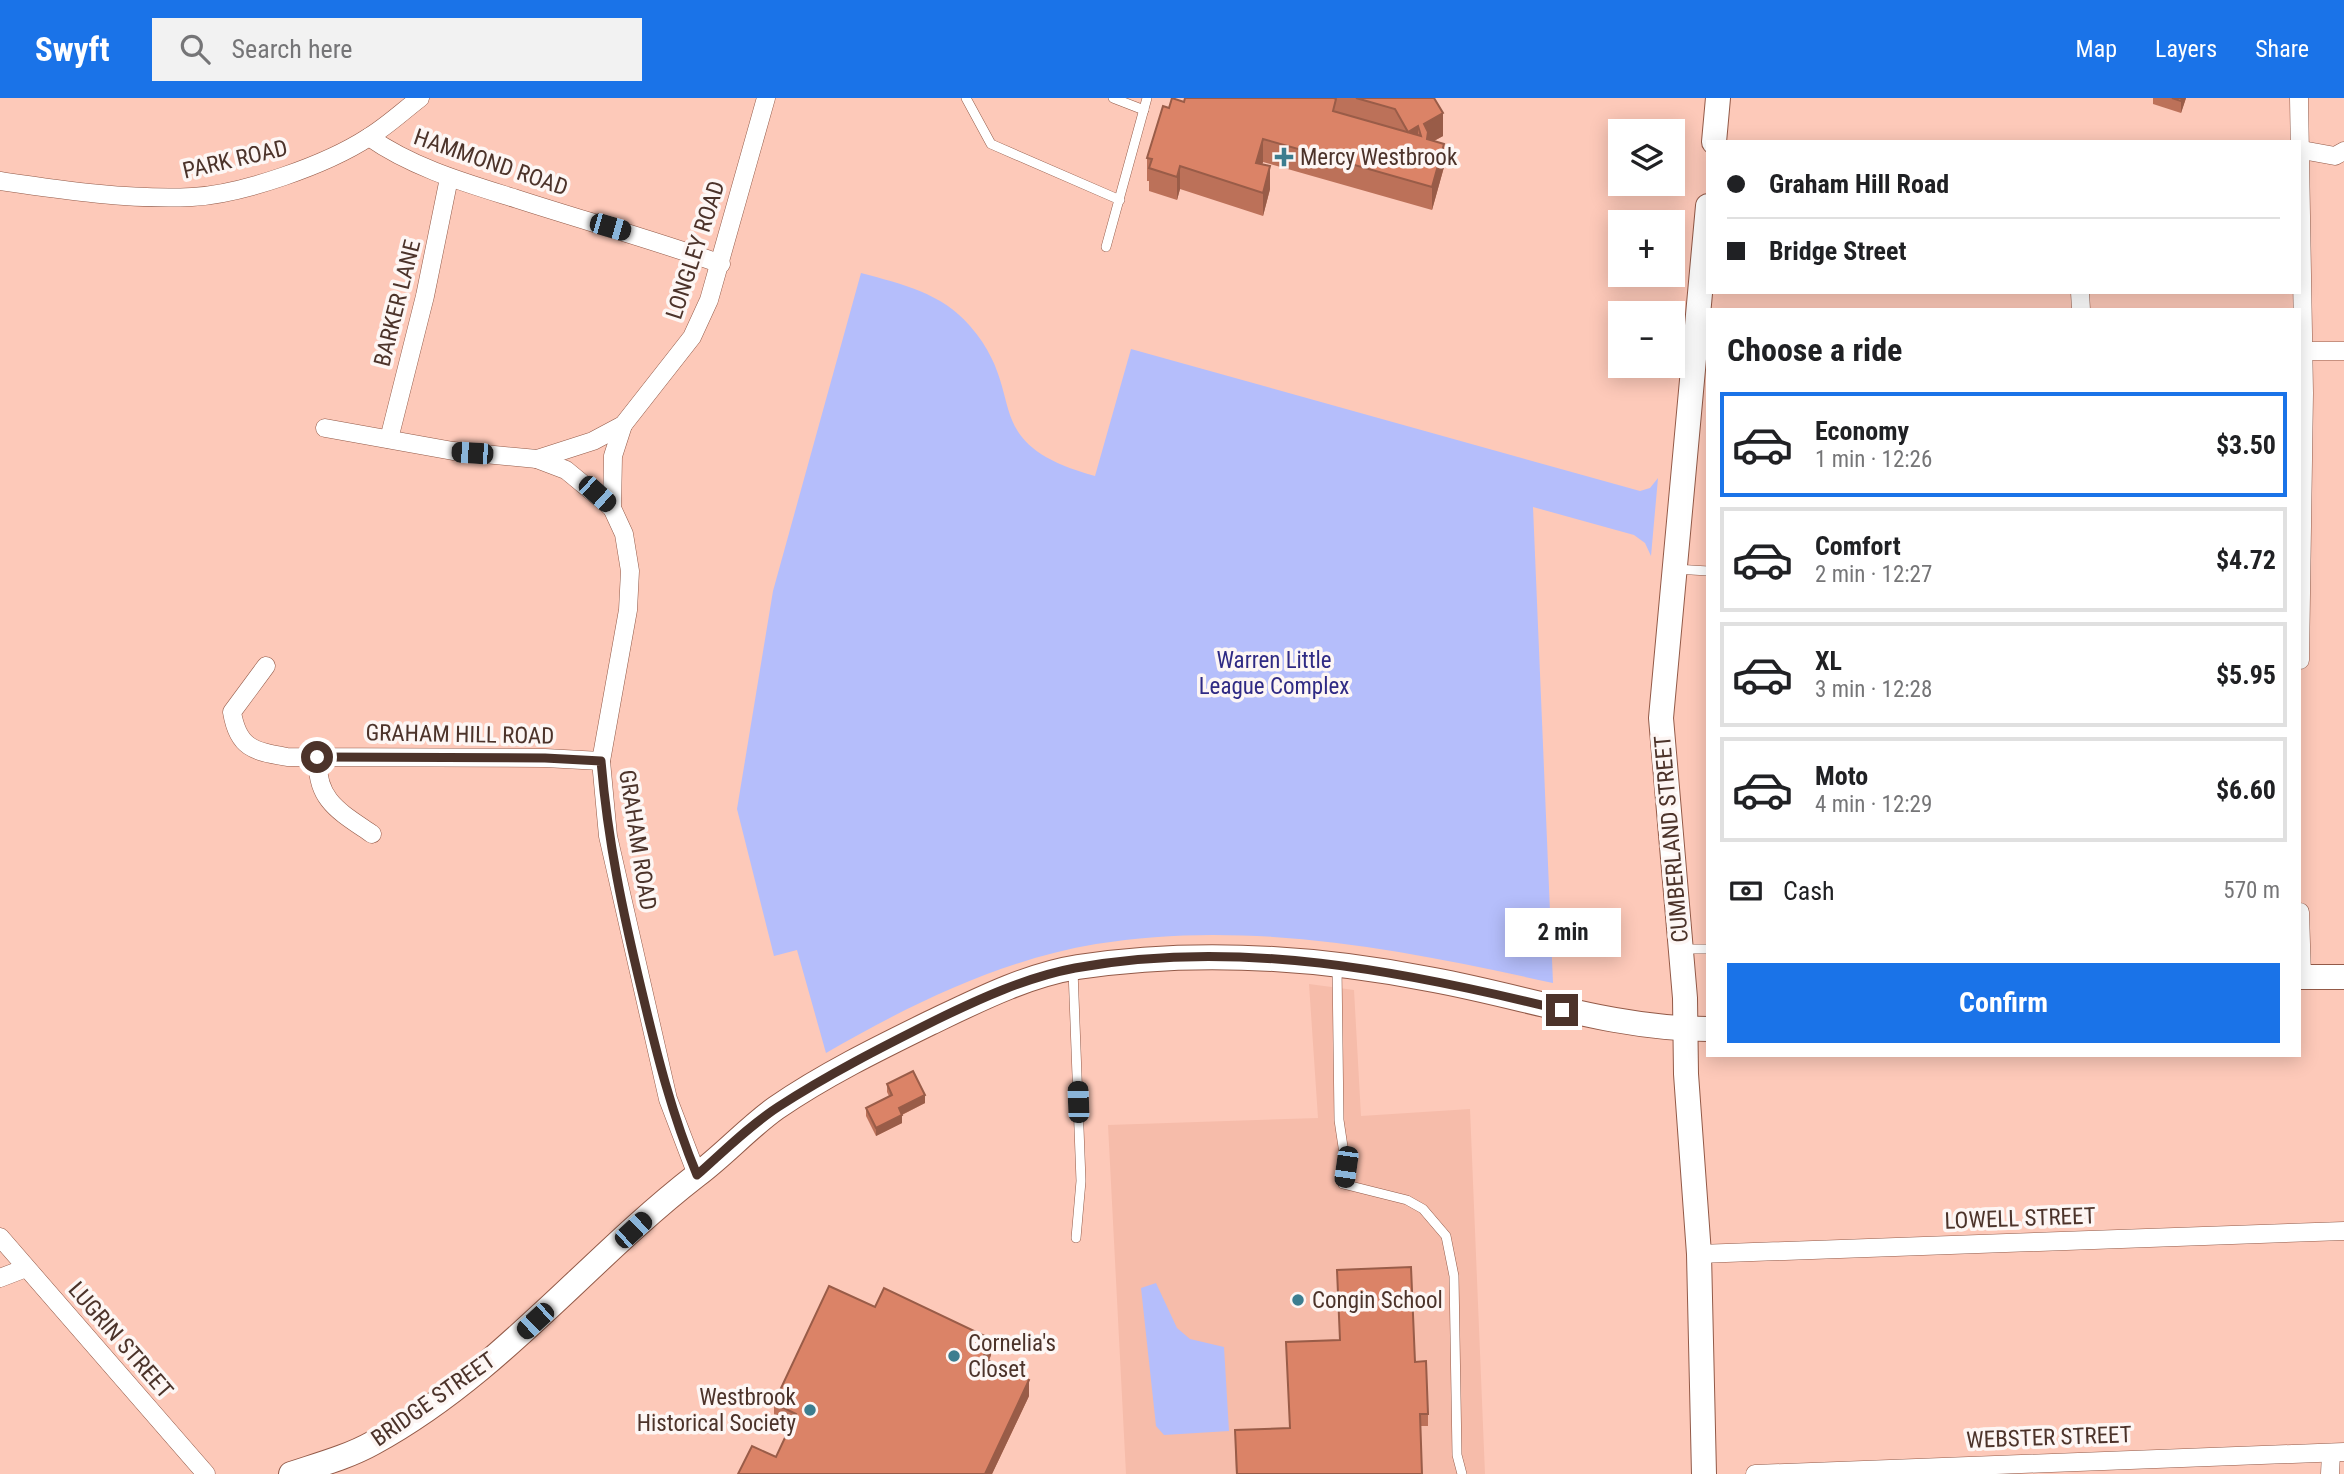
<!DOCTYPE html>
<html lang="en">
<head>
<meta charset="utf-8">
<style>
  :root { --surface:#fff; --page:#f2f2f2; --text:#202124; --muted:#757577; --line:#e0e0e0; --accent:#1a73e8 }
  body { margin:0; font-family:"Roboto Condensed",sans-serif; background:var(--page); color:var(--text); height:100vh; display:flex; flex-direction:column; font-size:26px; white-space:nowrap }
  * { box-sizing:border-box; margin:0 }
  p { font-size:23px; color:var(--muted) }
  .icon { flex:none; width:38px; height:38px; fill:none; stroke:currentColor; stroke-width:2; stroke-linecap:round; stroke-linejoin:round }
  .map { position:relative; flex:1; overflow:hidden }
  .side { position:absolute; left:1706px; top:210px; width:595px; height:749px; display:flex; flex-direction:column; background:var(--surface); border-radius:0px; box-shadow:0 4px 18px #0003 }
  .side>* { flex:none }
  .top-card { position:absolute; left:1706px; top:42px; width:595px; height:154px; border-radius:0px; box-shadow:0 4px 18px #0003; display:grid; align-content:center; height:154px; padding:0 21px; background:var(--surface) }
  .fabs { position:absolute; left:1608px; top:21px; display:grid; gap:14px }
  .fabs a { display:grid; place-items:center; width:77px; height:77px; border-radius:0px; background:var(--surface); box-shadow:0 4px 18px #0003; font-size:35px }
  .end { position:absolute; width:32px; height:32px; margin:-16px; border:9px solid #4c332a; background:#fff; box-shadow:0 0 0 4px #fff }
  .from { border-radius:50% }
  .bubble { position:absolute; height:49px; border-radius:0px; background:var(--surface); box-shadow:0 4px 18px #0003; font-size:23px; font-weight:700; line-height:49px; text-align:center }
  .car { position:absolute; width:21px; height:42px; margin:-21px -10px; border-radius:9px; box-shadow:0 0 5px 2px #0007; background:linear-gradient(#222 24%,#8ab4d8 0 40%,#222 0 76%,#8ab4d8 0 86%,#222 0) }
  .top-card b { display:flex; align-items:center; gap:24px; height:66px; font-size:26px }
  .top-card b+b { border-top:2px solid var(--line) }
  .top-card i { width:18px; height:18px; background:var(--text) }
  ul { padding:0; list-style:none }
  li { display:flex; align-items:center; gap:21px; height:105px; margin:0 14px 10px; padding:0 7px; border:4px solid var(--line); border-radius:0px }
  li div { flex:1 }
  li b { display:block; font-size:26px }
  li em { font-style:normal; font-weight:700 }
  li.active { border-color:var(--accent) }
  li>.icon { width:63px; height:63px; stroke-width:1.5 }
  h2 { padding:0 21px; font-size:32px; line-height:84px }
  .pay { display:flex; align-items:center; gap:18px; height:77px; padding:0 21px; font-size:26px }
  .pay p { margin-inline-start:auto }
  .action { display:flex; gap:14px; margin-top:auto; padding:14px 21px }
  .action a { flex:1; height:80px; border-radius:0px; background:var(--accent); color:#fff; font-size:28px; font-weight:700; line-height:80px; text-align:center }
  header { display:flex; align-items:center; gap:42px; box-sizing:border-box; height:98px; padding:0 35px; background:var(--accent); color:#fff }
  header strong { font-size:33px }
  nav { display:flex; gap:38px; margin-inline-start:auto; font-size:24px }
  .search { width:490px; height:63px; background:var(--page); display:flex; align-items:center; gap:18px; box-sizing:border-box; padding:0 24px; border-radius:0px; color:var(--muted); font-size:26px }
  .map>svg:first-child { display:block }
  .built { fill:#f6bcaa }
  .green { fill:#b5befb }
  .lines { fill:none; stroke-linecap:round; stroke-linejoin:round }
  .lane-casing { stroke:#935a48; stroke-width:10 }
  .street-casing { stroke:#935a48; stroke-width:19 }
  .secondary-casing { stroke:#935a48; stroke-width:26 }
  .lane { stroke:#fff; stroke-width:9 }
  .street { stroke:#fff; stroke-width:18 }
  .secondary { stroke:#fff; stroke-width:24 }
  .wall { fill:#bc7159 }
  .shaded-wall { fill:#995c48 }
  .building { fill:#db8367; stroke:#995c48; stroke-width:2 }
  .route { stroke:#4c332a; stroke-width:9 }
  .poi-dot { fill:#3c7d8f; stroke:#fdf6f4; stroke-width:2.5 }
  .labels { text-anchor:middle; stroke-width:7; stroke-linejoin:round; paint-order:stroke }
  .poi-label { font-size:23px; fill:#4c332a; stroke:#fdf6f4; text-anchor:start }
  .street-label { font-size:23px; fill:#4c332a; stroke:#fdf6f4 }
  .park-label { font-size:23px; fill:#2f2a84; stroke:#fdf6f4 }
</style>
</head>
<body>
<header>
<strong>Swyft</strong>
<div class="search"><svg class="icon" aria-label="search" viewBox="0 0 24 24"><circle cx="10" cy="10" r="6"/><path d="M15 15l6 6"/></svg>Search here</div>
<nav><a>Map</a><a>Layers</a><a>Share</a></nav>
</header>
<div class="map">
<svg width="2344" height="1376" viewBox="0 0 2344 1376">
  <rect width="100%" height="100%" fill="#fdc9b9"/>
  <path class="built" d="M1309 886 1354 892 1361 1018 1470 1011 1485 1376H1126L1108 1027 1318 1020Z"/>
  <g class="green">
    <path d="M861 175C902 186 942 195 970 228 1031 298 974 344 1095 378L1131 251 1640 393 1650 390 1658 380 1651 458 1645 445 1634 437 1533 409 1553 885C1404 852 1249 821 1096 846 1000 862 909 907 826 955L797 852 774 858 737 711 773 493Z"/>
    <path d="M1156 1185 1177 1230 1190 1241 1224 1249 1229 1333 1164 1337 1156 1328 1141 1190Z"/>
  </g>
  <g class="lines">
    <defs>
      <g id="lane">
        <path d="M966 0 991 46 1120 102"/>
        <path d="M1113 0 1144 12"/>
        <path d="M1106 149 1147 0"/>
        <path d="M1675 471 1708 473"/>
        <path d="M1682 851H1708"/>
        <path d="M1337 869 1339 1022 1346 1069 1343 1086 1407 1102 1423 1111 1446 1138 1454 1178 1457 1357 1462 1376"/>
        <path d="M1073 872 1081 1083 1076 1140"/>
      </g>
      <g id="street">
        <path d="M2299 0 2304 295 2300 562"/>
        <path d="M369 39C413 70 466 85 517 101 585 123 654 142 721 166"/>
        <path d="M2302 52 2335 58 2344 53"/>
        <path d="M0 83C62 92 129 102 192 99 243 96 326 67 369 39 387 28 403 13 420 0"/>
        <path d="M2080 194 2081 212"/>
        <path d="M2300 253H2344"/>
        <path d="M623 327 613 358 612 410 624 436 630 473 628 512 601 663 608 738 668 1001 697 1077"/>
        <path d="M325 330 453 353 537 361 593 343 623 327 692 239 709 202 766 0"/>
        <path d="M389 341 425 198 449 80"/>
        <path d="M537 361 566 372 612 410"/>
        <path d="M266 568 232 614C238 650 253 653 287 659L545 660 601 663"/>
        <path d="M318 659C315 702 340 714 372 736"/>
        <path d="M2300 814 2302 879"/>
        <path d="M0 1139 206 1376"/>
        <path d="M1699 1156 2344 1133"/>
        <path d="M0 1180 26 1170"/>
        <path d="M1755 1376 2344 1354"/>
        <path d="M2330 1376 2331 1355"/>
      </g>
      <g id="secondary">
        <path d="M1714 44 1718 0"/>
        <path d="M2300 879H2344"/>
        <path d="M291 1376C318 1367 348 1359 373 1345 498 1277 586 1163 697 1077 725 1056 748 1030 776 1010 824 977 877 951 930 925 976 903 1027 877 1078 869 1197 851 1317 859 1434 882 1526 899 1614 931 1708 931"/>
        <path d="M1704 1376 1699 1156 1686 976 1685 900 1661 620 1708 108"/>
      </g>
    </defs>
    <use href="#lane" class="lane-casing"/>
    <use href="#street" class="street-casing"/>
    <use href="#secondary" class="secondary-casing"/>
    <use href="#lane" class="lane"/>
    <use href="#street" class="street"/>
    <use href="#secondary" class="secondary"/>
  </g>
  <g class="wall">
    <path d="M1185 0H1434L1443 38 1434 43 1444 69 1432 112 1263 64 1262 66 1270 91 1263 118 1180 91 1177 102 1149 93V83H1147V60L1169 10 1184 4Z"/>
    <path d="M2153 0H2186L2181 15 2153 6Z"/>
    <path d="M887 986 925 1005 902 1017V1025L876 1038 866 1018V1010L889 998 887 994Z"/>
    <path d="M875 1209 991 1257 989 1263 1029 1298 992 1376H738L776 1359 790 1329 774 1321V1305Z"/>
    <path d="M1415 1264 1428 1316V1328H1420L1422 1376H1236L1235 1332 1289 1330Z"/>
  </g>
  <g class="shaded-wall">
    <path d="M2182 0H2186L2181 15V3Z"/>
    <path d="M1443 15V38L1428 46 1427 64 1424 26Z"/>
    <path d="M1418 28V51L1408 34Z"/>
    <path d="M1263 41V64L1256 87V65Z"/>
    <path d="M1444 46V69L1432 112V89Z"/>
    <path d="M1180 68V91L1177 102V79Z"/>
    <path d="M1270 68V91L1263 118V95Z"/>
    <path d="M925 997V1005L899 1018V1010Z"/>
    <path d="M902 1017V1025L876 1038V1030Z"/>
    <path d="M991 1241V1257L983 1276V1260Z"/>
    <path d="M1029 1282V1298L992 1376H985Z"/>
  </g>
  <g class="building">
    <path d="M1172 0 1184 4 1185 0H1334L1336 1 1333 13 1421 38 1418 28 1408 34 1395 11 1356 0H1434L1443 15 1424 26 1428 34 1427 41 1444 46 1432 89 1263 41 1256 65 1270 68 1263 95 1180 68 1177 79 1149 70 1152 61 1147 60 1163 8 1169 10Z"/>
    <path d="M2172 0H2182L2181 3Z"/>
    <path d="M913 973 925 997 899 1010 902 1017 876 1030 866 1010 892 997 887 986Z"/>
    <path d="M1411 1169 1415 1264 1426 1263 1428 1316H1420L1422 1376H1237L1235 1332 1290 1330 1286 1244 1340 1242 1337 1172Z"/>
    <path d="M829 1188 875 1209 884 1190 991 1241 983 1260 1029 1282 985 1376H738L752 1348 776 1359 796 1316 774 1305Z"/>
  </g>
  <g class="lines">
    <path class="route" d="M317 659 545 660 601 663C608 745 623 815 642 894 657 957 672 1017 697 1077 723 1054 749 1028 778 1009 829 976 882 949 936 922 979 901 1027 879 1075 870 1238 840 1404 873 1562 912"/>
  </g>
  <g class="poi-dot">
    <path d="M1280.5 48.5h7v7h7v7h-7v7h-7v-7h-7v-7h7z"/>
    <circle cx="1298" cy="1202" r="7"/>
    <circle cx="954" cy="1258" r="7"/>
    <circle cx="810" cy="1312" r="7"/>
  </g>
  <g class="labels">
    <g class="poi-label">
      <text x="1300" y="67">Mercy Westbrook</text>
      <text x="1312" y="1210">Congin School</text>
      <text x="968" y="1253">Cornelia's<tspan x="968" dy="26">Closet</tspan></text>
      <text x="796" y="1307" text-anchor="end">Westbrook<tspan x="796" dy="26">Historical Society</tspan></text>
    </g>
    <g class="street-label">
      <text transform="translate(235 61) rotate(-13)" y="8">PARK ROAD</text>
      <text transform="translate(491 64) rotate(19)" y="8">HAMMOND ROAD</text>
      <text transform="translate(695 152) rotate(-72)" y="8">LONGLEY ROAD</text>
      <text transform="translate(397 205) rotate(-76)" y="8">BARKER LANE</text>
      <text transform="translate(460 636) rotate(1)" y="8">GRAHAM HILL ROAD</text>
      <text transform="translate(1671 741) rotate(-95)" y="8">CUMBERLAND STREET</text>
      <text transform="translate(638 742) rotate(81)" y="8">GRAHAM ROAD</text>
      <text transform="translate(2020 1120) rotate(-2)" y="8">LOWELL STREET</text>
      <text transform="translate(121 1242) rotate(49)" y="8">LUGRIN STREET</text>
      <text transform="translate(433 1301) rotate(-35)" y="8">BRIDGE STREET</text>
      <text transform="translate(2049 1339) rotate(-2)" y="8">WEBSTER STREET</text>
    </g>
    <g class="park-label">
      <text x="1274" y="570">Warren Little<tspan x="1274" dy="26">League Complex</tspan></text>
    </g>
  </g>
</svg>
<div class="fabs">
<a><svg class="icon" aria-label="layers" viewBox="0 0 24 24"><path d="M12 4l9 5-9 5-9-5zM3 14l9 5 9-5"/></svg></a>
<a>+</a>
<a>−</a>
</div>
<i class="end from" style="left:317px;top:659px"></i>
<i class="end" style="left:1562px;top:912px"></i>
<div class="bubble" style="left:1505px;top:810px;width:116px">2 min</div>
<i class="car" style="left:610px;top:129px;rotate:106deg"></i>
<i class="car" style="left:472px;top:355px;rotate:274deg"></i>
<i class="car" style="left:597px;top:396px;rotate:132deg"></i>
<i class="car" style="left:1078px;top:1004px;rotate:358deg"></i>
<i class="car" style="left:1346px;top:1069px;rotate:188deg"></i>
<i class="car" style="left:633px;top:1132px;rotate:47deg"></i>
<i class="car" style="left:535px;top:1223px;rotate:227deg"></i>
<div class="top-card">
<b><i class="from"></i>Graham Hill Road</b>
<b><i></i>Bridge Street</b>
</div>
<section class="side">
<h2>Choose a ride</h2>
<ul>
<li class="active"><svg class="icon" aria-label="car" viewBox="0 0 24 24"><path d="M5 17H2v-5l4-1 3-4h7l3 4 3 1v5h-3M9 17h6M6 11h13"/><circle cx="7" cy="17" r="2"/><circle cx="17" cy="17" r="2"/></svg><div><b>Economy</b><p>1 min · 12:26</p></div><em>$3.50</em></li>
<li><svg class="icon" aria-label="car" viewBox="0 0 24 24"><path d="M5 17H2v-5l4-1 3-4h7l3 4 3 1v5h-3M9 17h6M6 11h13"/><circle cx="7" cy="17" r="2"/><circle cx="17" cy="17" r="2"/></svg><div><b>Comfort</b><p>2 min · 12:27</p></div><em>$4.72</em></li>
<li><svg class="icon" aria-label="car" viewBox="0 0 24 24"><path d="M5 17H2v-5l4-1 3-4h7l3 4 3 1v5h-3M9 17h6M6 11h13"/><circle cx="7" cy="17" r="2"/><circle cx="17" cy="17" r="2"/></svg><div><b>XL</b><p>3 min · 12:28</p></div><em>$5.95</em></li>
<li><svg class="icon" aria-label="car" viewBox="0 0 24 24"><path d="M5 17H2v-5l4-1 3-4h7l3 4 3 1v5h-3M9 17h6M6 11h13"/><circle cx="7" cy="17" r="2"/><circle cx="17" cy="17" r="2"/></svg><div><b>Moto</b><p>4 min · 12:29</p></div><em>$6.60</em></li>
</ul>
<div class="pay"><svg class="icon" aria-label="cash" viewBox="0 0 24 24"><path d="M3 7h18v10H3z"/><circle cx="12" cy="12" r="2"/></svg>Cash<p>570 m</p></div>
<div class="action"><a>Confirm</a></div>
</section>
</div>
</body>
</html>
